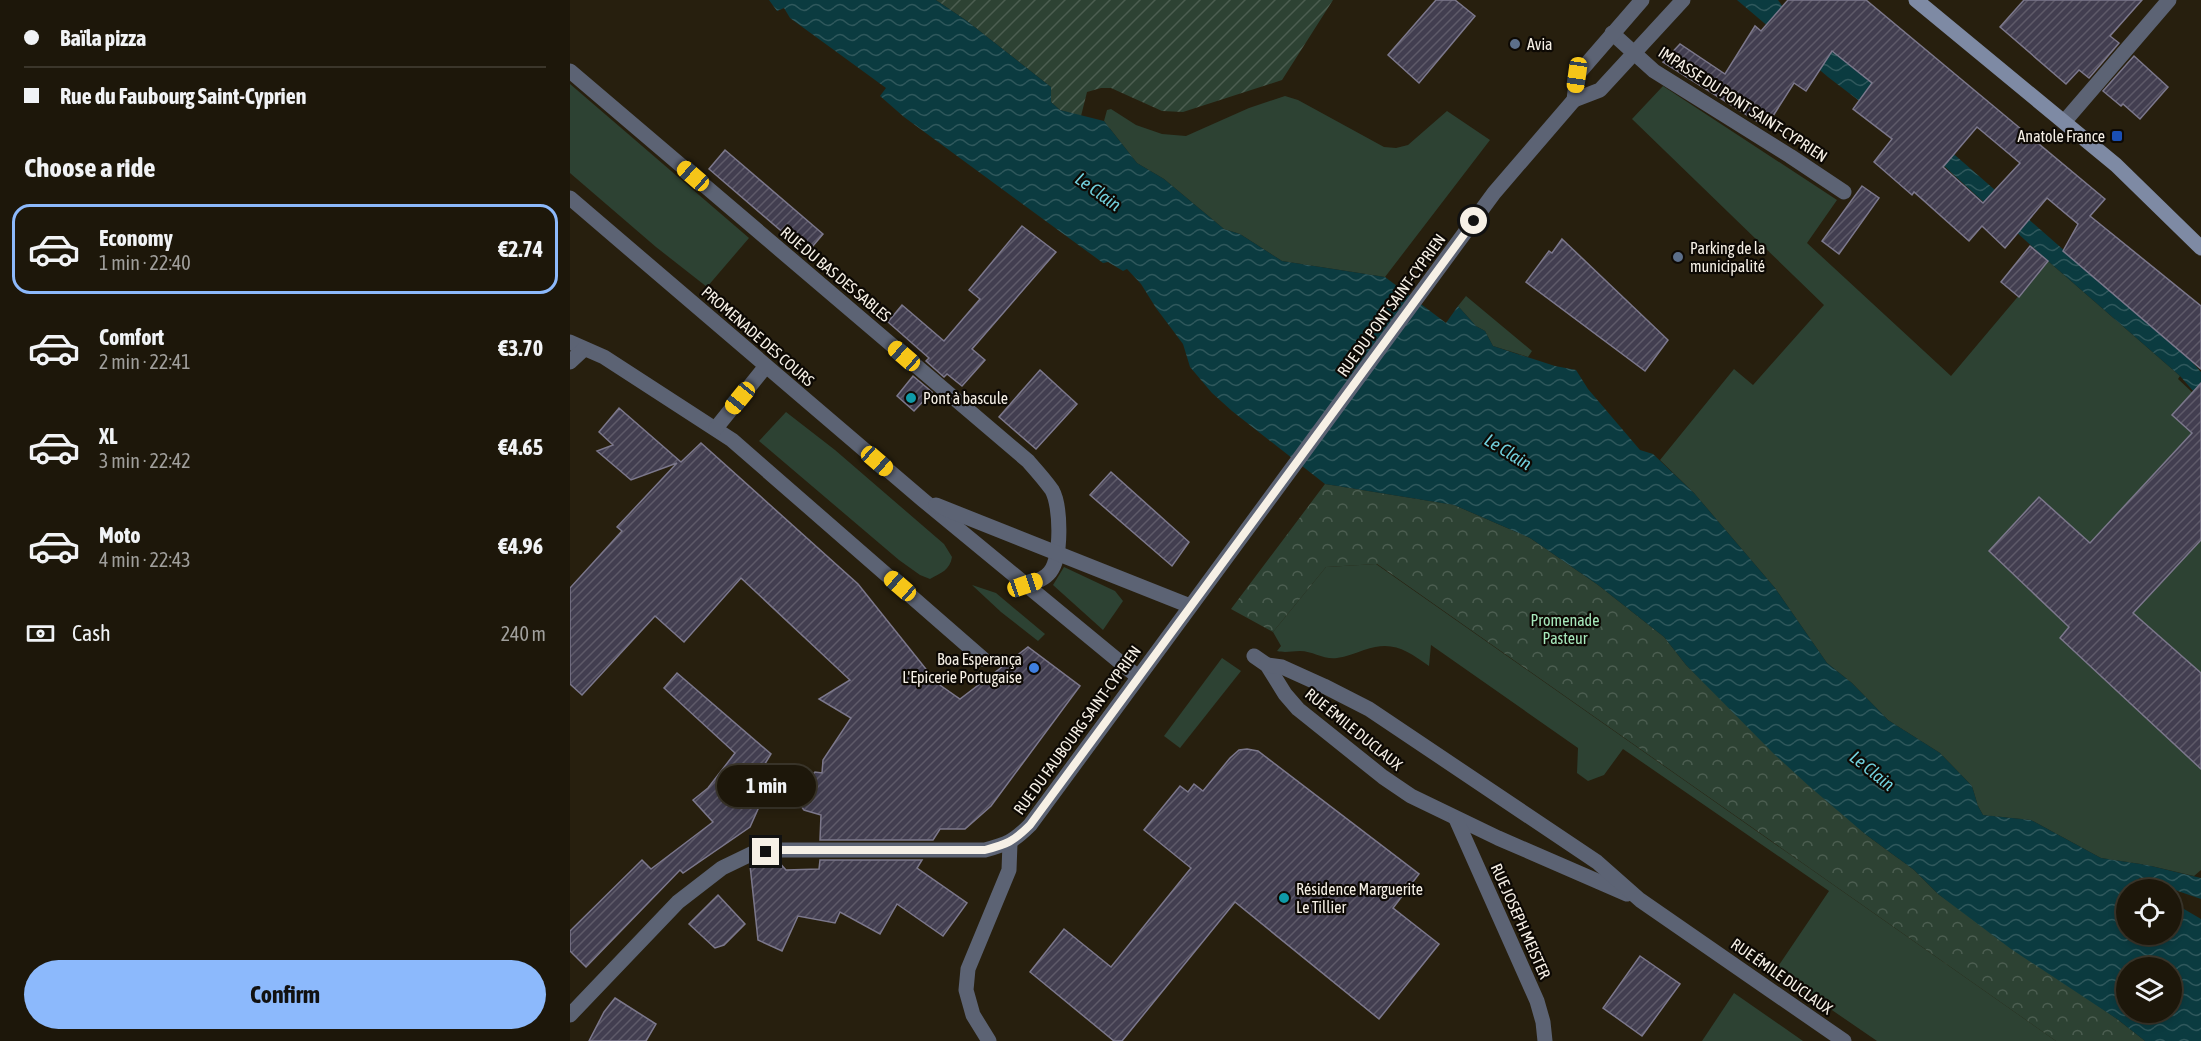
<!DOCTYPE html>
<html lang="en">
<head>
<meta charset="utf-8">
<style>
  :root { --surface:#1d170a; --page:#252013; --text:#f1f3f6; --muted:#a09f9c; --line:#3b362b; --accent:#8cb9fc }
  body { margin:0; font-family:"Asap Condensed",sans-serif; background:var(--page); color:var(--text); height:100vh; display:flex; flex-direction:column; font-size:22px; white-space:nowrap }
  * { box-sizing:border-box; margin:0 }
  p { font-size:20px; color:var(--muted) }
  .icon { flex:none; width:33px; height:33px; fill:none; stroke:currentColor; stroke-width:2; stroke-linecap:round; stroke-linejoin:round }
  .map { position:relative; flex:1; overflow:hidden }
  .side { display:flex; flex-direction:column; background:var(--surface); width:570px }
  .side>* { flex:none }
  .guide { display:grid; align-content:center; height:132px; padding:0 24px; background:var(--surface) }
  .tools { position:absolute; left:1546px; top:879px; display:grid; gap:12px }
  .tools a { display:grid; place-items:center; width:66px; height:66px; border-radius:50%; background:var(--surface); box-shadow:0 3px 9px #0003,0 0 0 2px var(--line); font-size:30px }
  .end { position:absolute; width:27px; height:27px; margin:-14px; border:8px solid #f6f0e6; background:#111; box-shadow:0 0 0 3px #111 }
  .from { border-radius:50% }
  .bubble { position:absolute; height:42px; border-radius:21px; background:var(--surface); box-shadow:0 3px 9px #0003,0 0 0 2px var(--line); font-size:20px; font-weight:700; line-height:42px; text-align:center }
  .car { position:absolute; width:18px; height:36px; margin:-18px -9px; border-radius:8px; box-shadow:0 0 4px 2px #0007; background:linear-gradient(#f5c518 24%,#345 0 40%,#f5c518 0 76%,#345 0 86%,#f5c518 0) }
  .guide b { display:flex; align-items:center; gap:21px; height:57px; font-size:22px }
  .guide b+b { border-top:2px solid var(--line) }
  .guide i { width:15px; height:15px; background:var(--text) }
  ul { padding:0; list-style:none }
  li { display:flex; align-items:center; gap:18px; height:90px; margin:0 12px 9px; padding:0 12px; border:3px solid transparent; border-radius:18px }
  li div { flex:1 }
  li b { display:block; font-size:22px }
  li em { font-style:normal; font-weight:700 }
  li.on { border-color:var(--accent) }
  li>.icon { width:54px; height:54px; stroke-width:1.5 }
  h2 { padding:0 24px; font-size:27px; line-height:72px }
  .pay { display:flex; align-items:center; gap:15px; height:66px; padding:0 24px; font-size:22px }
  .pay p { margin-inline-start:auto }
  .button { display:flex; gap:12px; margin-top:auto; padding:12px 24px }
  .button a { flex:1; height:69px; border-radius:36px; background:var(--accent); color:#111; font-size:24px; font-weight:700; line-height:69px; text-align:center }
  main { display:flex; flex:1; min-height:0 }
  .map>svg:first-child { display:block }
  .grass { fill:#2d4233 }
  .forest { fill:url(#forest-crowns) }
  .garden { fill:url(#garden-furrows) }
  .water { fill:url(#water-waves); fill-rule:evenodd }
  .building { fill:url(#building-hatch); stroke:#7c788c; stroke-width:1.5; fill-rule:evenodd }
  .lines { fill:none; stroke-linecap:round; stroke-linejoin:round }
  .minor { stroke:#5c6374; stroke-width:15 }
  .tertiary { stroke:#5c6374; stroke-width:15 }
  .secondary { stroke:#7e8aa4; stroke-width:15 }
  .route { stroke:#f6f0e6; stroke-width:8 }
  .service-dot { fill:#5c6f8a; stroke:#0d0904; stroke-width:2 }
  .transit-dot { fill:#1a4fb4; stroke:#0d0904; stroke-width:2 }
  .culture-dot { fill:#0f9aa8; stroke:#0d0904; stroke-width:2 }
  .shop-dot { fill:#3f7fe0; stroke:#0d0904; stroke-width:2 }
  .labels { text-anchor:middle; stroke-width:4.5; stroke-linejoin:round; paint-order:stroke }
  .poi-label { font-size:16px; fill:#f6f0e6; stroke:#0d0904; text-anchor:start }
  .street-label { font-size:16px; fill:#f6f0e6; stroke:#0d0904 }
  .park-label { font-size:16px; fill:#a7e9bc; stroke:#0d0904 }
  .water-label { font-size:18px; font-style:italic; fill:#72d1de; stroke:#0d0904 }
</style>
</head>
<body>
<main>
<section class="side">
<div class="guide">
<b><i class="from"></i>Baïla pizza</b>
<b><i></i>Rue du Faubourg Saint-Cyprien</b>
</div>
<h2>Choose a ride</h2>
<ul>
<li class="on"><svg class="icon" aria-label="car" viewBox="0 0 24 24"><path d="M5 17H2v-5l4-1 3-4h7l3 4 3 1v5h-3M9 17h6M6 11h13"/><circle cx="7" cy="17" r="2"/><circle cx="17" cy="17" r="2"/></svg><div><b>Economy</b><p>1 min · 22:40</p></div><em>€2.74</em></li>
<li><svg class="icon" aria-label="car" viewBox="0 0 24 24"><path d="M5 17H2v-5l4-1 3-4h7l3 4 3 1v5h-3M9 17h6M6 11h13"/><circle cx="7" cy="17" r="2"/><circle cx="17" cy="17" r="2"/></svg><div><b>Comfort</b><p>2 min · 22:41</p></div><em>€3.70</em></li>
<li><svg class="icon" aria-label="car" viewBox="0 0 24 24"><path d="M5 17H2v-5l4-1 3-4h7l3 4 3 1v5h-3M9 17h6M6 11h13"/><circle cx="7" cy="17" r="2"/><circle cx="17" cy="17" r="2"/></svg><div><b>XL</b><p>3 min · 22:42</p></div><em>€4.65</em></li>
<li><svg class="icon" aria-label="car" viewBox="0 0 24 24"><path d="M5 17H2v-5l4-1 3-4h7l3 4 3 1v5h-3M9 17h6M6 11h13"/><circle cx="7" cy="17" r="2"/><circle cx="17" cy="17" r="2"/></svg><div><b>Moto</b><p>4 min · 22:43</p></div><em>€4.96</em></li>
</ul>
<div class="pay"><svg class="icon" aria-label="cash" viewBox="0 0 24 24"><path d="M3 7h18v10H3z"/><circle cx="12" cy="12" r="2"/></svg>Cash<p>240 m</p></div>
<div class="button"><a>Confirm</a></div>
</section>
<div class="map">
<svg width="1631" height="1041" viewBox="0 0 1631 1041">
  <defs>
    <pattern id="forest-crowns" width="20" height="18" patternUnits="userSpaceOnUse" patternTransform="scale(1.5)"><rect width="20" height="18" fill="#2d4233"/><path d="M2 6a3 3 0 1 1 6 0M12 15a3 3 0 1 1 6 0" fill="none" stroke="#4c5e51"/></pattern>
    <pattern id="garden-furrows" width="10" height="10" patternUnits="userSpaceOnUse" patternTransform="scale(1.5)"><rect width="10" height="10" fill="#2d4233"/><path d="M-1 1l2-2M0 10L10 0M9 11l2-2" fill="none" stroke="#4c5e51"/></pattern>
    <pattern id="water-waves" width="16" height="10" patternUnits="userSpaceOnUse" patternTransform="scale(1.5)"><rect width="16" height="10" fill="#0b3b40"/><path d="M0 5q4-4 8 0t8 0" fill="none" stroke="#2f585c"/></pattern>
    <pattern id="building-hatch" width="6" height="6" patternUnits="userSpaceOnUse" patternTransform="scale(1.5)"><rect width="6" height="6" fill="#423e50"/><path d="M-1 1l2-2M0 6l6-6M5 7l2-2" fill="none" stroke="#5e5a69"/></pattern>
  </defs>
  <rect width="100%" height="100%" fill="#271f0e"/>
  <g class="grass">
    <path d="M0 84 179 238 137 287 86 247 0 173Z"/>
    <path d="M1093 86 1267 200 1237 243 1381 376 1478 261 1610 376 1608 379 1623 393 1602 415 1622 433 1520 543 1469 497 1419 551 1499 627 1490 638 1631 769V870L1624 876 1577 865 1531 858 1461 820 1413 815 1408 806 1402 786 1370 753 1318 720 1282 683 1257 663 1205 588 1124 493 1090 460 1164 369 1183 385 1254 305 1062 119Z"/>
    <path d="M715 96 728 100 814 147 826 148 838 145 877 111 920 140 815 277 712 261 670 234 654 229 594 179 567 163 534 121 537 110 541 109 566 125 592 134 616 136 679 108Z"/>
    <path d="M896 296 962 351 958 357 923 346 915 331 906 326 888 306Z"/>
    <path d="M216 412 265 450 374 544 382 557C380 570 371 573 360 579L350 575 329 560 189 441Z"/>
    <path d="M1631 540V673L1563 613Z"/>
    <path d="M806 564 1486 1041H1307L1224 984 1207 968 1259 891 1053 749 1034 775 1018 781 1007 773 1008 748 861 645 859 666C836 650 823 640 794 650 785 653 776 657 767 658 754 660 743 651 730 651 721 651 716 653 707 651L711 646 703 632 756 567Z"/>
    <path d="M494 567 545 591 553 601 533 630 483 585Z"/>
    <path d="M402 585 426 593 475 634 468 641 431 612Z"/>
    <path d="M652 658 671 671 610 748 594 736Z"/>
    <path d="M1164 993 1233 1041H1132Z"/>
  </g>
  <path class="forest" d="M755 484 884 505 960 538 1028 585 1094 637 1116 665 1150 698 1295 834 1344 870 1368 894 1547 1019 1575 1041H1486L807 564 756 567 703 632 661 609Z"/>
  <path class="garden" d="M366 0H763L712 80 613 112 592 111 541 88H531L517 92 511 116 490 110 481 102V87L397 21Z"/>
  <g class="water">
    <path d="M199 0H366L397 21 481 87V102L490 110 534 121 567 163 594 179 654 229 670 234 712 261 815 277 876 323 888 306 906 326 915 331 923 346 985 366 1006 370 1018 389 1070 450 1083 454 1124 493 1205 588 1257 663 1282 683 1318 720 1370 753 1402 786 1408 806 1413 815 1461 820 1531 858 1577 865 1631 878V899L1570 878 1566 881 1580 889 1557 890V934H1602V902L1631 919V1041H1575L1547 1019 1441 949 1368 894 1344 870 1295 834 1239 786 1203 753 1116 665 1094 637 1028 585 960 538 884 505 755 484 662 411 642 393 620 367 613 344 586 308 571 284 557 269 553 271 538 262 533 263 334 117 310 96 316 88 220 18 214 8 207 11ZM1557 968H1602V1012H1557Z"/>
    <path d="M1167 0H1208L1221 18 1308 88 1621 361 1631 372V400L1610 376 1478 261 1373 165 1258 77Z"/>
  </g>
  <g class="building">
    <path d="M866 0H885L905 16 849 83 818 55Z"/>
    <path d="M1218 0H1296L1535 199 1520 216 1631 306V369L1493 251 1508 224 1477 198 1435 248 1412 226 1399 241 1344 192 1342 195 1304 162 1322 139 1283 109 1302 83 1262 51 1236 91 1224 83 1196 127 1093 62 1110 44 1155 74 1185 26 1191 31ZM1407 127 1450 163 1413 203 1373 167Z"/>
    <path d="M1454 0H1572L1540 36 1549 43 1519 78 1509 70 1496 84 1430 27Z"/>
    <path d="M1564 56 1598 87 1570 119 1553 104 1551 106 1533 91Z"/>
    <path d="M155 150 253 234 237 253 139 169Z"/>
    <path d="M1292 186 1309 198 1269 254 1252 241Z"/>
    <path d="M452 226 486 252 402 349 415 360 392 386 377 374 374 377 356 361 359 358 318 322 332 305 374 341 410 299 399 290Z"/>
    <path d="M992 239 1098 340 1075 371 956 282 979 251 982 253Z"/>
    <path d="M1460 246 1478 261 1449 297 1431 282Z"/>
    <path d="M470 370 507 404 466 449 429 417Z"/>
    <path d="M343 376 362 392 344 411 327 396Z"/>
    <path d="M1631 383V540L1563 613 1631 673V769L1490 638 1499 627 1419 551 1469 497 1520 543 1622 433 1602 415Z"/>
    <path d="M49 408 111 462 131 443 288 584 367 683 390 699 458 647 510 686 421 806 395 829H370L363 840H250L251 815 234 810 225 798 215 804 193 798 180 827 113 873 110 870 16 967 0 951V931L72 860 81 869 143 822 123 800 138 788 165 753 94 688 107 673 201 754 193 767 236 771 243 774 245 772 252 773 253 760 281 718 249 699 280 680 171 578 114 642 85 616 12 695 0 684V588L52 531 47 527 107 463 61 480 27 451 43 445 29 432Z"/>
    <path d="M541 472 619 542 602 566 520 495Z"/>
    <path d="M677 749 688 751 849 874 823 908 869 944 809 1019 665 902 552 1041H544L460 972 494 929 541 967 621 868 574 830 610 786 618 792 624 784 633 791 660 758 669 750Z"/>
    <path d="M207 860 216 870 249 869 250 860H352L347 868 397 903 373 936 327 904 310 934 270 912 265 923 228 916 212 951 188 940 180 865Z"/>
    <path d="M148 895 175 924 154 945 145 948 119 924Z"/>
    <path d="M1070 956 1110 984 1072 1036 1033 1008Z"/>
    <path d="M45 998 86 1024 76 1041H19L34 1012Z"/>
  </g>
  <g class="lines">
    <g class="minor">
      <path d="M1042 33 1084 71 1220 156 1274 192"/>
      <path d="M0 71 458 461C466 470 475 480 482 490 491 506 492 558 480 572 474 580 464 582 455 585"/>
      <path d="M1494 122 1599 0"/>
      <path d="M0 342 34 357 162 440 413 659"/>
      <path d="M0 362 14 349"/>
      <path d="M146 428 196 366"/>
      <path d="M684 656 697 665 715 694 728 709 813 777 841 796 928 838 1057 894"/>
      <path d="M697 665 712 667 754 686 799 709 1027 862 1070 900 1274 1041"/>
      <path d="M886 819 967 1001 973 1022 975 1041"/>
      <path d="M419 1041 403 1015 396 990 398 969 439 870 440 843"/>
    </g>
    <g class="tertiary">
      <path d="M1004 100 1030 90 1113 0"/>
      <path d="M0 198 353 500 568 677"/>
      <path d="M366 505 620 606"/>
      <path d="M0 1015 108 902 152 868 181 854 210 850H415C437 844 443 842 460 825L924 193 1004 100 1007 75 1072 0"/>
    </g>
    <path class="secondary" d="M1346 0 1546 165 1631 248"/>
  </g>
  <g class="lines">
    <path class="route" d="M196 852 210 850H415C437 844 443 842 460 825L904 221"/>
  </g>
  <g class="service-dot">
    <circle cx="945" cy="44" r="6"/>
    <circle cx="1108" cy="257" r="6"/>
  </g>
  <rect class="transit-dot" x="1541" y="130" width="12" height="12" rx="3"/>
  <g class="culture-dot">
    <circle cx="341" cy="398" r="6"/>
    <circle cx="714" cy="898" r="6"/>
  </g>
  <circle class="shop-dot" cx="464" cy="668" r="6"/>
  <g class="labels">
    <g class="poi-label">
      <text x="957" y="50">Avia</text>
      <text x="1535" y="142" text-anchor="end">Anatole France</text>
      <text x="1120" y="254">Parking de la<tspan x="1120" dy="18">municipalité</tspan></text>
      <text x="353" y="404">Pont à bascule</text>
      <text x="452" y="665" text-anchor="end">Boa Esperança<tspan x="452" dy="18">L'Epicerie Portugaise</tspan></text>
      <text x="726" y="895">Résidence Marguerite<tspan x="726" dy="18">Le Tillier</tspan></text>
    </g>
    <g class="street-label">
      <text transform="translate(1173 104) rotate(33)" y="6">IMPASSE DU PONT SAINT-CYPRIEN</text>
      <text transform="translate(266 274) rotate(40)" y="6">RUE DU BAS DES SABLES</text>
      <text transform="translate(821 305) rotate(-54)" y="6">RUE DU PONT SAINT-CYPRIEN</text>
      <text transform="translate(188 336) rotate(41)" y="6">PROMENADE DES COURS</text>
      <text transform="translate(784 729) rotate(39)" y="6">RUE ÉMILE DUCLAUX</text>
      <text transform="translate(507 730) rotate(-54)" y="6">RUE DU FAUBOURG SAINT-CYPRIEN</text>
      <text transform="translate(951 921) rotate(66)" y="6">RUE JOSEPH MEISTER</text>
      <text transform="translate(1212 976) rotate(35)" y="6">RUE ÉMILE DUCLAUX</text>
    </g>
    <g class="park-label">
      <text x="995" y="626">Promenade<tspan x="995" dy="18">Pasteur</tspan></text>
    </g>
    <g class="water-label">
      <text transform="translate(528 192) rotate(36)" y="6">Le Clain</text>
      <text transform="translate(938 452) rotate(32)" y="6">Le Clain</text>
      <text transform="translate(1302 771) rotate(39)" y="6">Le Clain</text>
    </g>
  </g>
</svg>
<div class="tools">
<a><svg class="icon" aria-label="locate" viewBox="0 0 24 24"><circle cx="12" cy="12" r="6"/><path d="M12 2v4M12 18v4M2 12h4M18 12h4"/></svg></a>
<a><svg class="icon" aria-label="layers" viewBox="0 0 24 24"><path d="M12 4l9 5-9 5-9-5zM3 14l9 5 9-5"/></svg></a>
</div>
<i class="end from" style="left:904px;top:221px"></i>
<i class="end" style="left:196px;top:852px"></i>
<div class="bubble" style="left:147px;top:765px;width:99px">1 min</div>
<i class="car" style="left:1007px;top:75px;rotate:188deg"></i>
<i class="car" style="left:123px;top:176px;rotate:311deg"></i>
<i class="car" style="left:334px;top:356px;rotate:311deg"></i>
<i class="car" style="left:170px;top:398px;rotate:219deg"></i>
<i class="car" style="left:307px;top:461px;rotate:131deg"></i>
<i class="car" style="left:455px;top:585px;rotate:71deg"></i>
<i class="car" style="left:330px;top:586px;rotate:311deg"></i>
</div>
</main>
</body>
</html>
